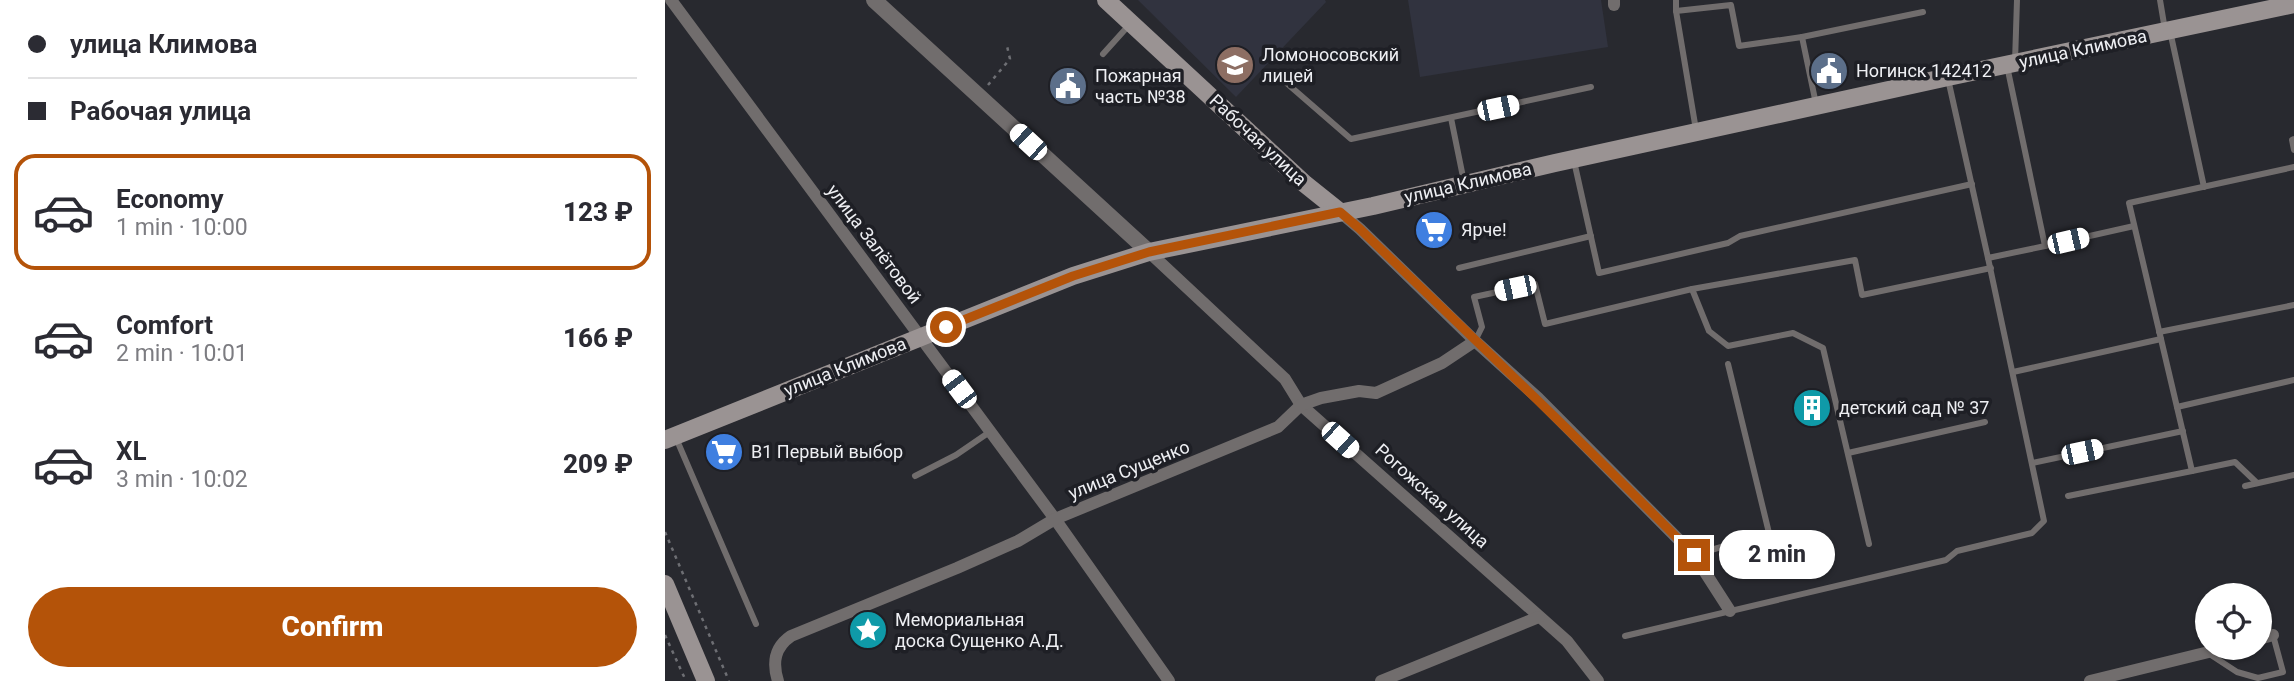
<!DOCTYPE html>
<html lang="en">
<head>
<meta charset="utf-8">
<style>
  :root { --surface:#fff; --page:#f2f2f3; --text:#2b2b33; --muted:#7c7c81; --line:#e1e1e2; --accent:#b45309 }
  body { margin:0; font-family:Roboto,sans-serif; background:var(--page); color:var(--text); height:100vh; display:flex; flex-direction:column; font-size:26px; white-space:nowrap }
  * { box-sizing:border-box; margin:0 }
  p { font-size:23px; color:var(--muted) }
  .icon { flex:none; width:38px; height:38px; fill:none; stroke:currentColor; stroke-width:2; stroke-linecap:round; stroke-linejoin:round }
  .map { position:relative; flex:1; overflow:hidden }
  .side { display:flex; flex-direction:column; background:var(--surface); width:665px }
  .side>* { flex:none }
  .top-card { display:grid; align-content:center; height:154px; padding:0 28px; background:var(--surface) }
  .tools { position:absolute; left:1530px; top:583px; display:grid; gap:14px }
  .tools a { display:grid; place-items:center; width:77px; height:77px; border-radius:50%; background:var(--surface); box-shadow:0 2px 5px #0004; font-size:35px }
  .end { position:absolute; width:32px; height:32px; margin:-16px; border:9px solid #b45309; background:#fff; box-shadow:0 0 0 4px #fff }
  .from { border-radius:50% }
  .bubble { position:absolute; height:49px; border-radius:24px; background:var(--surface); box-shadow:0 2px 5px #0004; font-size:23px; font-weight:800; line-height:49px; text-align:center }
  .car { position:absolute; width:21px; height:42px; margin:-21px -10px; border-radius:9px; box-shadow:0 0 5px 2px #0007; background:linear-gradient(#fff 24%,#345 0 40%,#fff 0 76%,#345 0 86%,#fff 0) }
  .top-card b { display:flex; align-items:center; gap:24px; height:66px; font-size:26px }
  .top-card b+b { border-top:2px solid var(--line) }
  .top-card i { width:18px; height:18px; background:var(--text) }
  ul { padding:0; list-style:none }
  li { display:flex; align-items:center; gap:21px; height:116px; margin:0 14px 10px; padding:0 14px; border:4px solid transparent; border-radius:21px }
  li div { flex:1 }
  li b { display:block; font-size:26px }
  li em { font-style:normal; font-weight:800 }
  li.on { border-color:var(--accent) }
  li>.icon { width:63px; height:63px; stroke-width:1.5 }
  .button { display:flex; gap:14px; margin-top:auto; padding:14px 28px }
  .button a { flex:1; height:80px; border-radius:42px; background:var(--accent); color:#fff; font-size:28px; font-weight:800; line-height:80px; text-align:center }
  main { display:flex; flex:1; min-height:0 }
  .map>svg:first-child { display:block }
  .built { fill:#31333f }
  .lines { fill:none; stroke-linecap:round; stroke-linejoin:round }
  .path { stroke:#6e6f74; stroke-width:2.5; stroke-dasharray:3.5 5; stroke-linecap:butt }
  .service { stroke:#716d6d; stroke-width:6 }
  .minor { stroke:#716d6d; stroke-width:12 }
  .tertiary { stroke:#716d6d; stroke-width:16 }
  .secondary { stroke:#9a9393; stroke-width:18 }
  .route { stroke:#b45309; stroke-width:9 }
  .labels { text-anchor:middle; stroke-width:7; stroke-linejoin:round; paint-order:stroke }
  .street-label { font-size:18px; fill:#eeeff3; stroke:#1e1f25 }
  .poi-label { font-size:18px; fill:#eeeff3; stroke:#1e1f25; text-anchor:start }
</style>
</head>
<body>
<main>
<section class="side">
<div class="top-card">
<b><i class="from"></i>улица Климова</b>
<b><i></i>Рабочая улица</b>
</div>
<ul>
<li class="on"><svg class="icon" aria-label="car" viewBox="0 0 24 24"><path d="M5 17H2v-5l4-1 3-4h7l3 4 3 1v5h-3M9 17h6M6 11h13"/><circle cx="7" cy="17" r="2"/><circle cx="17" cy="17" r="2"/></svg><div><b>Economy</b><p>1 min · 10:00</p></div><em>123 ₽</em></li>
<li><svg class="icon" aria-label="car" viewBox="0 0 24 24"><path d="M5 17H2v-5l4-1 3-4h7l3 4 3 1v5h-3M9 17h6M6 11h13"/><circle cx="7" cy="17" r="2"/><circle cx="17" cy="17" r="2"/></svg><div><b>Comfort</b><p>2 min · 10:01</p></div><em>166 ₽</em></li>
<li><svg class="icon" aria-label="car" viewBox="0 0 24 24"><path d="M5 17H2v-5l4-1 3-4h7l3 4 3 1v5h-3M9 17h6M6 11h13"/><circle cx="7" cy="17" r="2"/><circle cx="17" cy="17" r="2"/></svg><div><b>XL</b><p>3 min · 10:02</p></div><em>209 ₽</em></li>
</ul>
<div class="button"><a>Confirm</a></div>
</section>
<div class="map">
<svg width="1629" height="681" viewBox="0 0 1629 681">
  <rect width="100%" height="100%" fill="#28292f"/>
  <g class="built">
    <path d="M473 0H660L661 2 571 97Z"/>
    <path d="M743 0H936L943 47 755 77Z"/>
  </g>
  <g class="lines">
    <g class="path">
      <path d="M323 85 345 59 342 46"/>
      <path d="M0 532 64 681"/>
      <path d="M0 635 21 681"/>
    </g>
    <g class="service">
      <path d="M1011 0V11"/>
      <path d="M1495 0 1500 30"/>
      <path d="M1505 31 1539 187"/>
      <path d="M438 54 465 24"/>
      <path d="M1350 62 1352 0"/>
      <path d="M1283 79 1323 258 1380 246 1342 66"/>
      <path d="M618 80 686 139 926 87"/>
      <path d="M1151 104 1137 37 1258 12"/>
      <path d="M786 118 799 182"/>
      <path d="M1031 130 1011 11 1066 5 1074 46 1137 37"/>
      <path d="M1629 139 1627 140 1629 150"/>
      <path d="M909 161 934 273 1063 243 1075 236 1307 184"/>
      <path d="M1380 246 1469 226"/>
      <path d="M794 268 926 236"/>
      <path d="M1027 289 1044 331 1063 346 1128 333 1158 348 1204 544"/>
      <path d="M1494 332 1629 305"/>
      <path d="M810 341 817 327 809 297 870 284 880 324 1027 289 1190 260 1197 295 1326 268"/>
      <path d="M1348 372 1496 339"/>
      <path d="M1512 407 1629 380"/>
      <path d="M11 438 91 624"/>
      <path d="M1183 453 1320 422"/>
      <path d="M1367 463 1518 431"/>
      <path d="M250 476 291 455 326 431"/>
      <path d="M1592 483 1570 462 1527 471 1464 203 1629 167"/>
      <path d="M1580 486 1629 475"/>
      <path d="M1403 496 1527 471"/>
      <path d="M1029 555 1104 533 1063 364"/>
      <path d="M960 636 1281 560 1292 551 1367 533 1379 521 1323 258"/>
      <path d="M1543 653 1572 672 1593 678 1618 672 1608 635"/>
    </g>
    <g class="minor">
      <path d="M6 0 390 519 504 681"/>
      <path d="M949 0V5"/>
      <path d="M675 212 695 229 810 341 873 398 1029 555 1065 611"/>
      <path d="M484 252 620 379 636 405 902 641 933 681"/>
      <path d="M1594 639 1608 635"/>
      <path d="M113 681C107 662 110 647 126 636L292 568 353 541 390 519 613 427 636 405 656 398 694 391 711 393 777 363 810 341"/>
      <path d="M716 681 874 617"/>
      <path d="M1425 681 1560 648"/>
    </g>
    <path class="tertiary" d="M209 0 484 252"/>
    <g class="secondary">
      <path d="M441 0 640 184 675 212"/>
      <path d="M0 440 408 276 484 252 708 206 890 163 1283 77 1629 4"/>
      <path d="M0 584 41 681"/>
    </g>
  </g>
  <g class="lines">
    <path class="route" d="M281 327 408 276 484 252 675 212 695 229C807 337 920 444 1029 555"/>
  </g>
  <defs>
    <symbol id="school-disc" viewBox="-11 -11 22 22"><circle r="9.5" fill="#8d6e63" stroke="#1e1f25"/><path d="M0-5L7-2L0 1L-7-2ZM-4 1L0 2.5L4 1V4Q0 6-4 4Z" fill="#fff"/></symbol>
    <symbol id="civic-disc" viewBox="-11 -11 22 22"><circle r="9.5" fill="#5c6f8a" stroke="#1e1f25"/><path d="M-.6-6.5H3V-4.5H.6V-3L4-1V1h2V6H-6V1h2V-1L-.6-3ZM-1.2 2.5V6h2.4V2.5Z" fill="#fff"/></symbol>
    <symbol id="supermarket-disc" viewBox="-11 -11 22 22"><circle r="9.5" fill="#3f7fe0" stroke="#1e1f25"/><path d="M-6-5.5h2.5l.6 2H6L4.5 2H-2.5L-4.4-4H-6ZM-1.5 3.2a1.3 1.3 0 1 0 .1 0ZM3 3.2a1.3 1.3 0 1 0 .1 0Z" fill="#fff"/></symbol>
    <symbol id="building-disc" viewBox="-11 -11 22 22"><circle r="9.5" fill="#0f9aa8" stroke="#1e1f25"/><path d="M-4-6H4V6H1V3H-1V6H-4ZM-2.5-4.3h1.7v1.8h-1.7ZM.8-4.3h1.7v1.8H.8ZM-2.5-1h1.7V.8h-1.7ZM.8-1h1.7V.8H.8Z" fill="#fff"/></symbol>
    <symbol id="sight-disc" viewBox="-11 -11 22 22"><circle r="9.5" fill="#0f9aa8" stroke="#1e1f25"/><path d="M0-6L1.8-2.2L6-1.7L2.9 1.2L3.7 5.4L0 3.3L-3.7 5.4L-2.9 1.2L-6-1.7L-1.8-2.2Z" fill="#fff"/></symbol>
  </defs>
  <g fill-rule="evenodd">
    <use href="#school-disc" x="548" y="43" width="44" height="44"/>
    <use href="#civic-disc" x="1142" y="49" width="44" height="44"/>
    <use href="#civic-disc" x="381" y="64" width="44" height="44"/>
    <use href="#supermarket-disc" x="747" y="208" width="44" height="44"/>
    <use href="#building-disc" x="1125" y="386" width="44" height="44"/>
    <use href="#supermarket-disc" x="37" y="430" width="44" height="44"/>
    <use href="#sight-disc" x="181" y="608" width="44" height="44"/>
  </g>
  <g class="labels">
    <g class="street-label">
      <text transform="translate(1418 49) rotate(-12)" y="6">улица Климова</text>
      <text transform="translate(593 140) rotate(43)" y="6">Рабочая улица</text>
      <text transform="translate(803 183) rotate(-13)" y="6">улица Климова</text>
      <text transform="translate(209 244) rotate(53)" y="6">улица Залётовой</text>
      <text transform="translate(180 367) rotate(-22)" y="6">улица Климова</text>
      <text transform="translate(464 470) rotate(-22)" y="6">улица Сущенко</text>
      <text transform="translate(767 496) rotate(42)" y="6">Рогожская улица</text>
    </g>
    <g class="poi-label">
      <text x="597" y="61">Ломоносовский<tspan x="597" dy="21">лицей</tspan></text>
      <text x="1191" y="77">Ногинск 142412</text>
      <text x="430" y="82">Пожарная<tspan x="430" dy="21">часть №38</tspan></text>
      <text x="796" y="236">Ярче!</text>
      <text x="1174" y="414">детский сад № 37</text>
      <text x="86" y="458">В1 Первый выбор</text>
      <text x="230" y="626">Мемориальная<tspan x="230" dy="21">доска Сущенко А.Д.</tspan></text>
    </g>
  </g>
</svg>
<div class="tools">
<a><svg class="icon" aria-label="locate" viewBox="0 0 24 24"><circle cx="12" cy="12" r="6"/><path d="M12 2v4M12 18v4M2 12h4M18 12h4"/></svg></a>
</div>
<i class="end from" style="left:281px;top:327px"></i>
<i class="end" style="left:1029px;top:555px"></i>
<div class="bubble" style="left:1054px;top:530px;width:116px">2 min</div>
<i class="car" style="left:833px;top:108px;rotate:78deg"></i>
<i class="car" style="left:363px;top:142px;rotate:313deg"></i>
<i class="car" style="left:1403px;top:241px;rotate:77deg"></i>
<i class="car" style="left:850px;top:288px;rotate:258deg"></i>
<i class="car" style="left:294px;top:389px;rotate:323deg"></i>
<i class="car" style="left:675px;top:440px;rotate:132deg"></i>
<i class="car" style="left:1417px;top:452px;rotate:78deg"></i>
</div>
</main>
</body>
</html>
